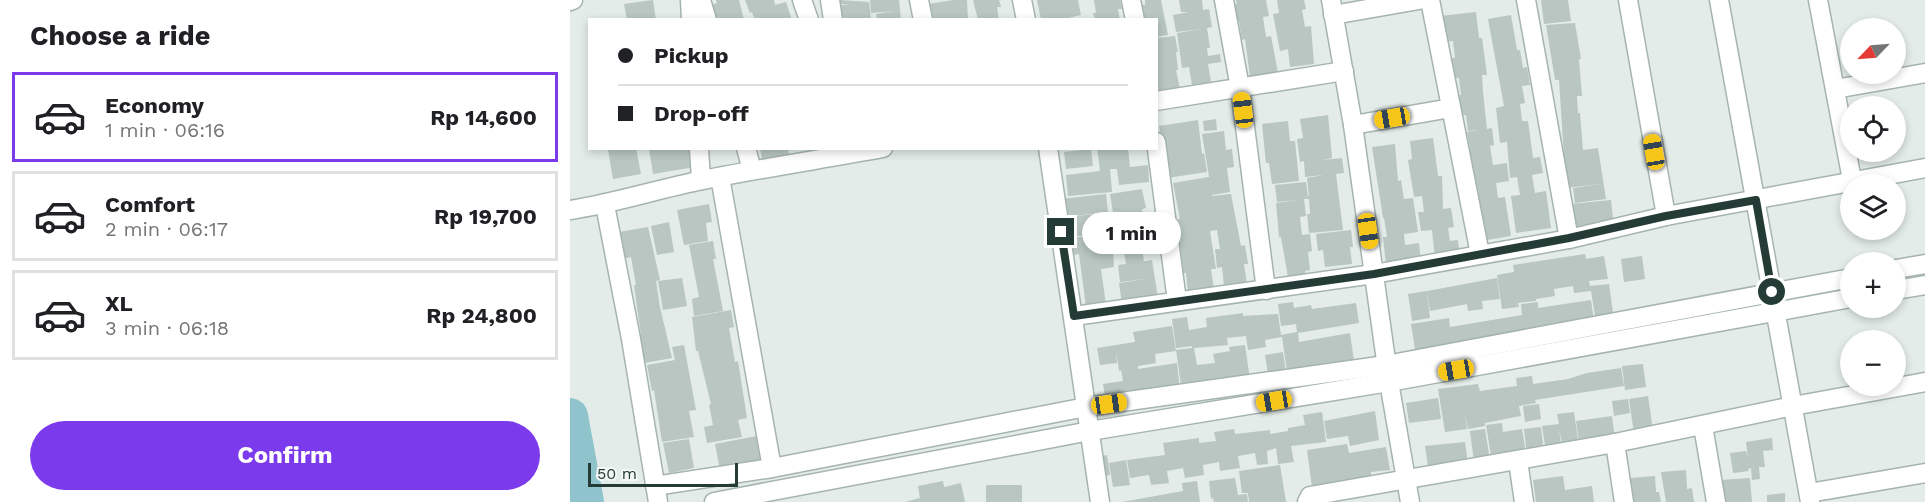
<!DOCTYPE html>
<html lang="en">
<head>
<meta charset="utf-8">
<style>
  :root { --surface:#fff; --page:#f6f6f6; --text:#202124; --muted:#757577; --line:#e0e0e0; --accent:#7c3aed }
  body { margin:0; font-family:"Work Sans",sans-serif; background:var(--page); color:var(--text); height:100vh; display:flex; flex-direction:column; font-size:22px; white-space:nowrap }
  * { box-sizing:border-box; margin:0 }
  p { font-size:20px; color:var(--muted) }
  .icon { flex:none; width:33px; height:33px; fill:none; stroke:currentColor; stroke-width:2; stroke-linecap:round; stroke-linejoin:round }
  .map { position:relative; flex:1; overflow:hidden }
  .drawer { display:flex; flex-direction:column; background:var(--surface); width:570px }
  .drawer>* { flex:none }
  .banner { position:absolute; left:18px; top:18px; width:570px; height:132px; border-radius:0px; box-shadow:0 3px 9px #0003; display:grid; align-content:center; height:132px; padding:0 30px; background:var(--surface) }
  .needle { width:39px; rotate:245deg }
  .buttons { position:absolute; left:1270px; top:18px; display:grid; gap:12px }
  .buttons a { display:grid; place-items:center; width:66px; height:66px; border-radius:50%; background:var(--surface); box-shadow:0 3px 9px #0003; font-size:30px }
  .scale { position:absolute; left:18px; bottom:15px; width:150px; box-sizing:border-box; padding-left:6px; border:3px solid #243c35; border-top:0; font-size:16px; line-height:21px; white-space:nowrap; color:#243c35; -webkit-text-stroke:4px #f3f8f6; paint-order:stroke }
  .end { position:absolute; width:27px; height:27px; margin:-14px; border:8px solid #243c35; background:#fff; box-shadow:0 0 0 3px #fff }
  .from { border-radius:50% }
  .bubble { position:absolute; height:42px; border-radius:21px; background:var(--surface); box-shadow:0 3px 9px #0003; font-size:20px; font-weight:700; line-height:42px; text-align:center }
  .car { position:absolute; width:18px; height:36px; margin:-18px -9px; border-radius:8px; box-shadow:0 0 4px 2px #0007; background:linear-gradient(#f5c518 24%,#345 0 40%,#f5c518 0 76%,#345 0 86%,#f5c518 0) }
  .banner b { display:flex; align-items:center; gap:21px; height:57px; font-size:22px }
  .banner b+b { border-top:2px solid var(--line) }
  .banner i { width:15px; height:15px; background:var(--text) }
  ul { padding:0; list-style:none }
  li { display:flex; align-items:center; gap:18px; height:90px; margin:0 12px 9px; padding:0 18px; border:3px solid var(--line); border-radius:0px }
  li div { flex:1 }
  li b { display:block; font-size:22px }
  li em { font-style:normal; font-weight:700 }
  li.active { border-color:var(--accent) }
  li>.icon { width:54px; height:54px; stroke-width:1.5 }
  h2 { padding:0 30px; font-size:27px; line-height:72px }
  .primary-button { display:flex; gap:12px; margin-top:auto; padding:12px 30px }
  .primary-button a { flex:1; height:69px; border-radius:36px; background:var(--accent); color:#fff; font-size:24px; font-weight:700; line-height:69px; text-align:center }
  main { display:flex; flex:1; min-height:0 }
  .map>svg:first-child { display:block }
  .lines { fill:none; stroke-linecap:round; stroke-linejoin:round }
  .river { stroke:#8fc4cd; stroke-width:36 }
  .building { fill:#b9c6c1 }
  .minor-casing { stroke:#a6b4af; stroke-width:21 }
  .minor { stroke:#fff; stroke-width:18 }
  .route { stroke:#243c35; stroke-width:8 }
</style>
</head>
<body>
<main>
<section class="drawer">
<h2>Choose a ride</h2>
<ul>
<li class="active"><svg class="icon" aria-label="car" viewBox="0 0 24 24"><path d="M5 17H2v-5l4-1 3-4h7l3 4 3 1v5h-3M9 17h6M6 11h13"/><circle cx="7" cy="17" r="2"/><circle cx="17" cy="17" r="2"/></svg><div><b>Economy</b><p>1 min · 06:16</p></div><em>Rp 14,600</em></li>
<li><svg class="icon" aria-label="car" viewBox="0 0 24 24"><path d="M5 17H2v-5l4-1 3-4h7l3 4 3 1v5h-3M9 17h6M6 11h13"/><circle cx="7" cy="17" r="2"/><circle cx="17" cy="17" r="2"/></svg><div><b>Comfort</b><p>2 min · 06:17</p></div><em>Rp 19,700</em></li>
<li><svg class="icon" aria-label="car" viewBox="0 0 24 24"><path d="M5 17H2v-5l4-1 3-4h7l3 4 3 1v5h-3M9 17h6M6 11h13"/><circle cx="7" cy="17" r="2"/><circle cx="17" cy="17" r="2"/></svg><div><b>XL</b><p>3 min · 06:18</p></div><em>Rp 24,800</em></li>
</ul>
<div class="primary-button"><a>Confirm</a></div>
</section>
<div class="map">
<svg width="1355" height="502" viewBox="0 0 1355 502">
  <rect width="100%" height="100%" fill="#e3ece8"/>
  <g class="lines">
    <path class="river" d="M0 416 16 502"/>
  </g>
  <g class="building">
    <path d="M83 0 86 20H57L54 4Z"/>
    <path d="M146 0H169L174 20H144L139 6 147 3Z"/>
    <path d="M175 0H204L205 5 216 2 222 20H185L182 12 180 13Z"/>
    <path d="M270 0 299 2 301 19 265 20 264 6 279 4H271Z"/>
    <path d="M300 0H329L331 20H307L306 14 324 11 301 13Z"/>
    <path d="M383 0H397L398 20H362L359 4Z"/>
    <path d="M403 0H429L431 7H427L429 20H408Z"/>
    <path d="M467 0H508L511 15 490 20H471Z"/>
    <path d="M524 0H550L552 9H548L550 20H525L523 13H526Z"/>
    <path d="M575 0H591L598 35 586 37V20H574L571 5H575Z"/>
    <path d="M609 0H632L633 10 639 9 642 27 637 28 640 48H637L638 56 650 54 651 62 638 64 641 82 622 85 619 67 612 68 607 33 632 29 606 32 603 15 619 12H611Z"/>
    <path d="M666 0H696L699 16 693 17 696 37 701 36 708 73 680 77 675 39 672 40 669 21 662 22 660 5 667 4Z"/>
    <path d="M707 0H734L736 9 732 10 735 27 741 26 744 64 720 67 718 49 710 51 703 14 709 13Z"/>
    <path d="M971 0H998L1001 21 974 24Z"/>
    <path d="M906 12 909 38H912L917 75H912L913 92 917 129 922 128 924 145 920 146 923 165 937 163 939 181 926 183 928 198 935 197 941 236 917 240 907 185 900 186 894 150 900 149 897 132 908 130 898 131 896 115 887 116 884 96 891 95 889 78 879 79 877 59 885 58 883 41 874 42 870 16Z"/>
    <path d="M941 15 947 50H950L953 68 957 67 960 85 952 86 955 103 950 104 952 121H958L963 158 970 157 973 173 962 175 965 193 976 191 981 228 946 233 941 196 950 195 947 177 940 178 937 142 930 143 926 108 934 106 918 19Z"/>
    <path d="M1005 23 1011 59H1009L1012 96H1007L1008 113H1010L1013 150 1028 148 1036 199 1005 203 1003 188 1031 184 996 188 989 80H985L976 25Z"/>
    <path d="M605 36 608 52H606L608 70H606L610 89 586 93V38Z"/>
    <path d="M758 115 762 158 752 160 772 158 774 173 766 174 773 230 739 233 737 214H740L739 199H734L736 216 730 217 732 235 740 234 742 251 738 252 740 270 735 271 737 281 719 283 711 237H709L706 203 729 200 707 202 705 185 736 182 738 196H739L737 178 753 175 735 177 734 161 730 162 727 139 733 138 730 119Z"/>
    <path d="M646 119 647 130 634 131 633 121Z"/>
    <path d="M628 120 632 154 634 153 637 172 597 178 589 126Z"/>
    <path d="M718 121 720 141H725L729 181 702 184 699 163H696L692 124Z"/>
    <path d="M654 131 656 150 662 149 664 167 657 168 660 192 642 195V196L661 194 671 246 675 245 678 264H674L677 284 654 286 652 267 647 268 645 249H650L647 230 640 231 646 269H641L644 289 618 292 616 273 607 274 602 220 610 219 603 183 639 177 641 189 632 134Z"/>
    <path d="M863 138 868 176H872L873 209 881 208 884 227 878 228 880 241 888 240 890 256 865 259 862 230 851 231 848 212H854L852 196 844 197 838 160 842 159 840 141Z"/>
    <path d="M825 144 828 181 831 180 834 199 843 198 848 232 834 234 835 245 849 243 851 261 816 265 813 237H817L814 218H813L802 147Z"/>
    <path d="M45 148H66L71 174 43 179 38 150Z"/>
    <path d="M122 148 125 167 83 174 79 149Z"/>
    <path d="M190 148H218L219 155 192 160Z"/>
    <path d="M527 148H558L560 167 578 165 579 182 549 185 547 169H540L542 192 498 196 496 175 530 171Z"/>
    <path d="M521 149 523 166 496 169 494 152Z"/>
    <path d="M572 189 576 208 572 209 575 226 572 227 574 242 549 246 545 213H543L540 194Z"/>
    <path d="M536 194 538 212 495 217 526 214 528 234 492 238 491 199Z"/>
    <path d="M1041 200 1043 218H1047L1049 224 1007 230 1005 222H1003L1001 204Z"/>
    <path d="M139 204 142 222 136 223 138 241 114 245 107 210Z"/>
    <path d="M99 222 104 252 87 255 81 226Z"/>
    <path d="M78 227 90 280 86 281 90 307 102 358 69 364 64 337 71 336 64 285H66L61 257 48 260 43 233Z"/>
    <path d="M781 230 783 247H780L782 264 755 267 753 250 748 251 746 234Z"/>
    <path d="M525 235 527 253 543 251 544 267 531 269 536 305 516 307 509 254 496 256 495 239Z"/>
    <path d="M143 241 146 259H143L153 311 124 316 122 299 129 297 119 245Z"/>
    <path d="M571 243 574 261 562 263 582 260 588 298 552 304 549 283 575 279 550 282 548 265 556 264 553 246Z"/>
    <path d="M1015 254 1016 259 1034 256 1038 279 1019 281 1020 286 1039 284 1044 320 1026 322 1021 291 1004 293 1003 286 984 289 985 296 966 299V301L948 303 949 307 932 309 927 275 944 272 943 265Z"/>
    <path d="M1072 256 1075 279 1054 282 1051 259Z"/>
    <path d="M112 278 117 306 93 310 88 281Z"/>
    <path d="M927 278 930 299 912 301 913 309 898 311 897 304 860 311 857 291Z"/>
    <path d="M857 291 860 318 842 321 838 294Z"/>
    <path d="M1021 300 1024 321 883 343V345L846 356 841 324 879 318 880 327 952 315 951 304 968 302V308Z"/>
    <path d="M723 302 724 308 741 305 742 309 786 303 789 323 728 333 729 342 780 333 785 368 769 371 768 362 717 371 712 337 695 340 696 347 678 350 676 336 657 338 658 345 624 348 627 365 645 363 643 354 660 351 659 347 675 345 680 379 611 385 606 350 622 348V346L606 348 602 319 617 317 619 330 637 327 636 318 673 313V316L708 314 711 335 727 332 726 324 711 326 708 304Z"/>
    <path d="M161 310 164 327 159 328 165 362 168 361 177 418 168 420 172 437 137 443 134 427 143 425 139 405 141 404 128 351H126L122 317Z"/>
    <path d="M602 326 606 351 585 354 586 363 568 366V369L607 363 610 390 536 402 533 384 553 381 551 370 549 371 546 351 547 363 530 365 527 348 565 342 563 332Z"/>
    <path d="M114 345 126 410 119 411 124 437 92 442 84 390 82 391 77 365 105 360 102 347Z"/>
    <path d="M713 352 716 372 698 375 695 355Z"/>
    <path d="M1073 364 1076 387 1055 390 1052 366Z"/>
    <path d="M1051 368 1054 386 965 400 966 403 949 406 951 416 915 423V426L898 429 895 414 897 429 875 432 868 389 908 384 910 391 947 386 946 378 962 376 963 384 998 379 1017 373Z"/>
    <path d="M1078 396 1083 431 1064 434 1059 399Z"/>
    <path d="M868 398 871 419 839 423 836 403Z"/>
    <path d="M1058 399 1060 413 1044 416 1042 401Z"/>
    <path d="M969 404 971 419 955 422 953 406Z"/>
    <path d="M805 411 809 440 780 446 778 436 757 439 754 421Z"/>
    <path d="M752 412 756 442 721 446 724 462 708 464 706 448 697 451 698 464 687 465 685 453 668 456 670 468 650 471 649 462 633 465 634 475 615 478 613 468 597 471 599 483 581 485 579 475 560 478 557 460 595 455 593 443 629 438V443L646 441 644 432 664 429 665 434 700 430V434L718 431V428L735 425 733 415Z"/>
    <path d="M1004 412 1008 440 992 443 989 429 991 444 975 446 972 426 989 424 987 414Z"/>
    <path d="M1042 416 1045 438 1009 442 1006 421Z"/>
    <path d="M932 423 933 432 952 429 956 453 922 462 916 425Z"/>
    <path d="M971 427 974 453 957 455 954 429Z"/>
    <path d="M915 429 920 460 904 462 900 431Z"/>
    <path d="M187 436 192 463 150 470 145 444Z"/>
    <path d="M1202 438 1203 450 1193 451 1195 467H1189L1190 479 1182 480 1181 468 1178 469 1179 471 1163 473 1160 453 1176 451 1178 458 1176 442Z"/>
    <path d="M119 439 124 468 99 473 93 443Z"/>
    <path d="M895 442 898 465 859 473 855 446Z"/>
    <path d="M777 444 779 453 816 447 820 470 801 472 802 481 742 487 737 450Z"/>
    <path d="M537 455 540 475 528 477 525 457Z"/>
    <path d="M556 460 560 485 543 487 539 463Z"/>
    <path d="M710 465 716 502H679L678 493H672L669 471Z"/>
    <path d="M1116 470 1117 489 1122 488 1124 502H1096L1091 472Z"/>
    <path d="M993 476 995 490 1022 486 1024 502H966L963 480Z"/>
    <path d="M1085 476 1086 492H1089L1091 502H1064L1060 478Z"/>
    <path d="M665 478 668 495 677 494 678 502H644L643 498 641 499 639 481Z"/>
    <path d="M1180 478 1182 502H1152L1151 480Z"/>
    <path d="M373 481 374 487 391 483 395 502H335L350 498 348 486Z"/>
    <path d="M627 481 630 502H552L613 491 612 483Z"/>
    <rect x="416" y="485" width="36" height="17"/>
    <path d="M1215 493V502H1197V495Z"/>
  </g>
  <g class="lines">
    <defs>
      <g id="minor">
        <path d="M120 0 121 20"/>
        <path d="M131 0 137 20"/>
        <path d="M232 0 239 20"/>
        <path d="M260 0 263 20"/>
        <path d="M349 0 353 20"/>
        <path d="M452 0 456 20"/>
        <path d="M561 0 565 20"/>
        <path d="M654 0 670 88 696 290"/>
        <path d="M761 0 783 125 819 382 840 502"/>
        <path d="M860 0 910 254"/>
        <path d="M956 0 999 239"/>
        <path d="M1058 0 1096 216"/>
        <path d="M1149 0 1240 502"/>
        <path d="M1248 0 1282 180"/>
        <path d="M0 1 3 0"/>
        <path d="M763 15 849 0"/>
        <path d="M1265 89 1355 73"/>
        <path d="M586 101 774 71"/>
        <path d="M783 125 881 108"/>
        <path d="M586 142 607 301"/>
        <path d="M129 148 131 180"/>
        <path d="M176 148 182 170"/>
        <path d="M478 148 530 502"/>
        <path d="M150 177 202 468"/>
        <path d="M35 205 61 339 88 502"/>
        <path d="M0 210C45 203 88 189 133 180 193 168 253 159 313 148"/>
        <path d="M1326 269 1355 264"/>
        <path d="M1326 290 1355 285"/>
        <path d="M504 316 804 274 999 239 1096 216 1355 168"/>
        <path d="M1133 426 1146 502"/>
        <path d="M1045 443 1054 502"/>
        <path d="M948 461 954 502"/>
        <path d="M85 486 202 468 516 407 816 365 1281 278"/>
        <path d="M1239 493 1355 473"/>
        <path d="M144 502 520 431 819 382 1281 298"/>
        <path d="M737 502 740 496 1045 443 1223 406 1355 382"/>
      </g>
    </defs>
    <use href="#minor" class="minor-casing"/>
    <use href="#minor" class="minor"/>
  </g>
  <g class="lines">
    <path class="route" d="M491 232 504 316 804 274 999 238 1096 216 1186 200 1202 292"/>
  </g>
</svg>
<div class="buttons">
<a><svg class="needle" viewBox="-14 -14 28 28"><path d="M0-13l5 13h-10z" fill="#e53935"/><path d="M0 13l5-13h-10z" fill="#757577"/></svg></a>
<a><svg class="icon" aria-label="locate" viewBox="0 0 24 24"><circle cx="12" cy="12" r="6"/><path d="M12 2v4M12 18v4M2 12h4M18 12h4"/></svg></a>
<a><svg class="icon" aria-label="layers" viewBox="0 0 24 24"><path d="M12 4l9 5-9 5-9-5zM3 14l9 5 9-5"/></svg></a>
<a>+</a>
<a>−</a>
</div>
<div class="scale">50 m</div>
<i class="end from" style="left:1202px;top:292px"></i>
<i class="end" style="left:491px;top:232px"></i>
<div class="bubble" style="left:512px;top:212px;width:99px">1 min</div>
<i class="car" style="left:673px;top:110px;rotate:353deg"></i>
<i class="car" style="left:822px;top:118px;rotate:260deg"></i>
<i class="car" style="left:1084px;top:152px;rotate:350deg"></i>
<i class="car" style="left:798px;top:231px;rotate:172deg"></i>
<i class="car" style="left:886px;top:370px;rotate:260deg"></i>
<i class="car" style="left:704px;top:401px;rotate:261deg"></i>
<i class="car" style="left:539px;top:404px;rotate:82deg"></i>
<div class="banner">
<b><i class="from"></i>Pickup</b>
<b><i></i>Drop-off</b>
</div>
</div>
</main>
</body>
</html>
